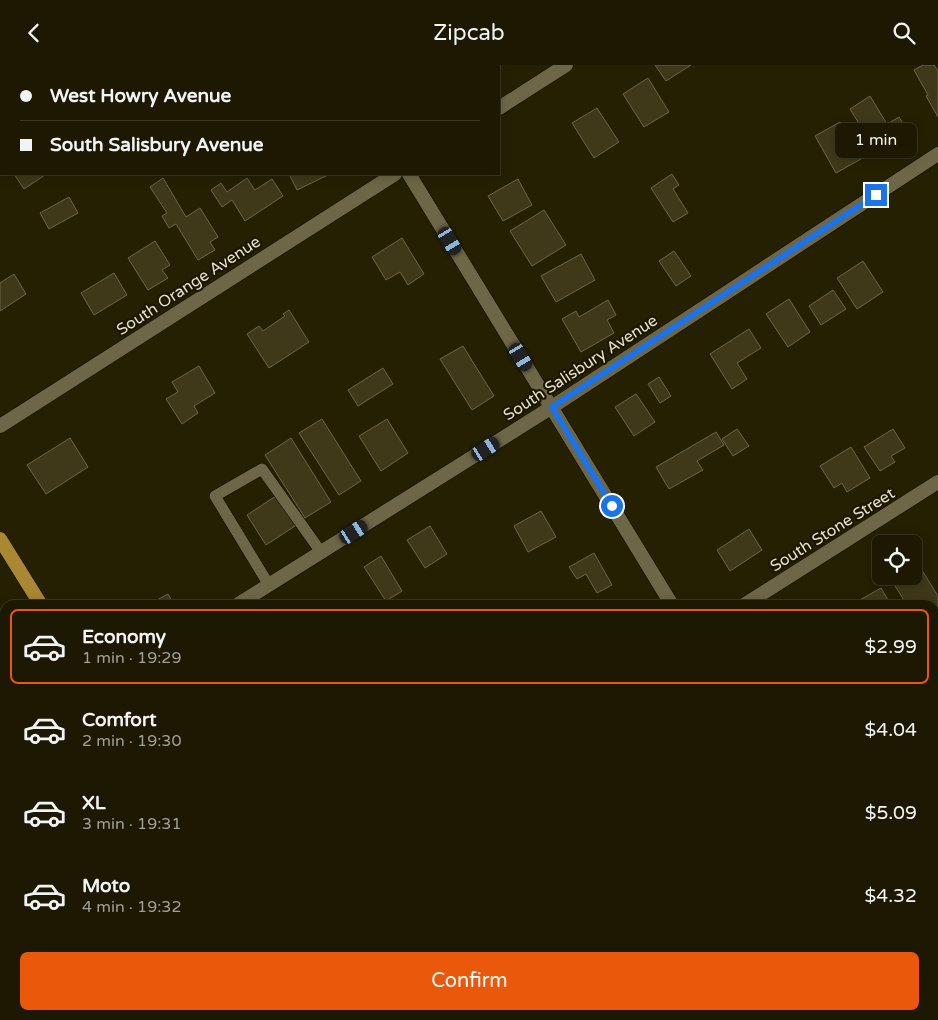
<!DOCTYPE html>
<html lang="en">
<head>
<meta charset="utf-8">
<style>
  :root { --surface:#1c1802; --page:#292511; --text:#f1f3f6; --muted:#a0a099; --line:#3a3724; --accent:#ea580c }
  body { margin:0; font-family:"Varela Round",sans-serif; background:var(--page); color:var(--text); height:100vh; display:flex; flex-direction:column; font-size:19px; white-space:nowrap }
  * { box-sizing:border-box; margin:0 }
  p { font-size:16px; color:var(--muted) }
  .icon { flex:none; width:28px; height:28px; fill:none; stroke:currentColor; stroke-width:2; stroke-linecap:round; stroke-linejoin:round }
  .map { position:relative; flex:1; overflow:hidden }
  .side { position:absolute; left:0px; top:535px; width:939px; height:420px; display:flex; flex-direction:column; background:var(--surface); border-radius:15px 15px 0 0; box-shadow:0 2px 12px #0003,0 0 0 1px var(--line) }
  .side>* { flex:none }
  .top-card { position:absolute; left:0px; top:0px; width:500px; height:110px; box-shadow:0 2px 12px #0003,0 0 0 1px var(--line); display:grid; align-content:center; height:110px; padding:0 20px; background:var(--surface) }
  .buttons { position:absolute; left:872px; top:470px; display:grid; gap:10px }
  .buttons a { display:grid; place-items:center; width:50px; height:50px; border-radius:8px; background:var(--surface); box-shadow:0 2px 12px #0003,0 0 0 1px var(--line); font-size:25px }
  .end { position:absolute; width:22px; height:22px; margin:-11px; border:6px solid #1a73e8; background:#fff; box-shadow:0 0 0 2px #fff }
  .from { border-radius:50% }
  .bubble { position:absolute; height:35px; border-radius:8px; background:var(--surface); box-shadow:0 2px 12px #0003,0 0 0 1px var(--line); font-size:16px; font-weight:600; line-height:35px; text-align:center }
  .car { position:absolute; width:15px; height:30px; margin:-15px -8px; border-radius:6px; box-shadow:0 0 4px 1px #0007; background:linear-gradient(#222 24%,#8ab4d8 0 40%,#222 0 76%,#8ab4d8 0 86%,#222 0) }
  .top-card b { display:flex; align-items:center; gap:18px; height:48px; font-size:19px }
  .top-card b+b { border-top:1px solid var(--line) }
  .top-card i { width:12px; height:12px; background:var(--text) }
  ul { padding:9px 0 0; list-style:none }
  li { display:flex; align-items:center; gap:15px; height:75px; margin:0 10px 8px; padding:0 10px; border:2px solid transparent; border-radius:8px }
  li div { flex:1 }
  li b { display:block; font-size:19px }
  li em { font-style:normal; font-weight:600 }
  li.current { border-color:var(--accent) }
  li>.icon { width:45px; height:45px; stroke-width:1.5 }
  .button { display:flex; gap:10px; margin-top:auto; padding:10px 20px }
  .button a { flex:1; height:58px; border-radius:8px; background:var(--accent); color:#fff; font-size:20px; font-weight:600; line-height:58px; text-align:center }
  header { display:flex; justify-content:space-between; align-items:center; height:65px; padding:0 20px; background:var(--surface); font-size:22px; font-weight:600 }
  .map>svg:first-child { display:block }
  .building { fill:#3f391a; stroke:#6d6646 }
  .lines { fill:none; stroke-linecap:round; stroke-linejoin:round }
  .service-casing { stroke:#0e0900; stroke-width:12 }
  .minor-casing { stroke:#0e0900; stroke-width:15 }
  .tertiary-casing { stroke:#0e0900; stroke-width:15 }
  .primary-casing { stroke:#0e0900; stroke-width:15 }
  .service { stroke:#6e6747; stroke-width:11 }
  .minor { stroke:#6e6747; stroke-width:14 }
  .tertiary { stroke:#6e6747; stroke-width:14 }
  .primary { stroke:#a98733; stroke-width:14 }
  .route { stroke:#1a73e8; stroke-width:6 }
  .labels { text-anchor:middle; stroke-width:4.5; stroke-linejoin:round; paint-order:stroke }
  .street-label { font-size:16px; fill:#e5e2d0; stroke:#1d1600 }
</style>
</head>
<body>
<header><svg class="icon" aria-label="back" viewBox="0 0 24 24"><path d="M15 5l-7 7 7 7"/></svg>Zipcab<svg class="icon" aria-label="search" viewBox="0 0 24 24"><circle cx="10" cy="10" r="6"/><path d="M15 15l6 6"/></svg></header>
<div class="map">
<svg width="938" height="955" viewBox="0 0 938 955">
  <rect width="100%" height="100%" fill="#262002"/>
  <g class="building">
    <path d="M655 0H691L666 16Z"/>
    <path d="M923 0H934L938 6V52L926 31 928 30 914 5Z"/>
    <path d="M648 13 669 47 644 62 623 29Z"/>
    <path d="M870 31 887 59 899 52 909 68 877 88 850 44Z"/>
    <path d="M597 43 619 77 594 93 572 58Z"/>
    <path d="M840 57 861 94 836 108 815 71Z"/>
    <path d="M14 109H45V110L24 124Z"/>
    <path d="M289 109H330L297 125Z"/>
    <path d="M672 109 679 120 673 124 688 148 673 157 651 123Z"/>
    <path d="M163 113 186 152 200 143 218 172 210 177 215 185 198 195 176 159 169 163 162 151 167 148 150 122Z"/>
    <path d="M247 113 255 125 272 114 283 131 245 156 232 135 222 142 211 125 221 118 227 127Z"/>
    <path d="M518 114 532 140 503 156 488 131Z"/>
    <path d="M69 132 78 148 49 164 40 148Z"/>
    <path d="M544 145 566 180 532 201 510 166Z"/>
    <path d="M402 173 424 209 408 220 400 207 386 215 372 192Z"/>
    <path d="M155 176 170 200 162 205 168 213 148 225 128 193Z"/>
    <path d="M674 186 691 211 676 221 659 196Z"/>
    <path d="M581 189 595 215 556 237 541 211Z"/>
    <path d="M863 196 883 227 857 244 837 213Z"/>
    <path d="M114 208 127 230 94 250 81 228Z"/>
    <path d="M14 209 26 229 0 246V218Z"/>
    <path d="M833 225 846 244 821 260 809 241Z"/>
    <path d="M789 234 810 267 788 282 766 249Z"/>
    <path d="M608 235 616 250 607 255 614 268 581 287 562 254 576 246 579 252Z"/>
    <path d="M289 245 309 277 269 303 247 269 259 261 263 266 285 251 283 249Z"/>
    <path d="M749 264 761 283 737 298 747 314 732 324 710 289Z"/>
    <path d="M463 281 494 331 472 345 440 294Z"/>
    <path d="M199 301 215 328 194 341 198 348 182 359 166 334 178 327 172 317Z"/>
    <path d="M383 303 393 319 358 341 348 325Z"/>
    <path d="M659 312 671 331 660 338 648 319Z"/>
    <path d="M636 329 655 357 634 371 615 342Z"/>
    <path d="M322 354 361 416 339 430 299 368Z"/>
    <path d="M387 354 408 388 381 406 359 371Z"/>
    <path d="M737 364 749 381 733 391 722 374Z"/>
    <path d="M893 364 905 383 891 391 895 397 880 406 864 382Z"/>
    <path d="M716 367 724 380 697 396 703 405 669 424 656 402Z"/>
    <path d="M70 373 88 402 46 429 27 400Z"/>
    <path d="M291 373 331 437 305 453 265 390Z"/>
    <path d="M851 382 870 413 847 427 842 418 834 423 820 401Z"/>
    <path d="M279 429 298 459 266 480 247 450Z"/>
    <path d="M541 446 556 472 528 487 514 461Z"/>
    <path d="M430 461 447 489 425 503 407 475Z"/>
    <path d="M749 464 762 485 730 506 717 485Z"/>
    <path d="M594 488 612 520 597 528 586 509 577 514 569 502Z"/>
    <path d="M381 491 402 526 386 536 364 502Z"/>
    <path d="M918 499 938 531V541L934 543V540H907L892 516 899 511H914V502Z"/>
    <path d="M881 523 891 540H851Z"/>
    <path d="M168 529 174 540H148Z"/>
    <path d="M0 562 5 570V584L0 587Z"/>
    <path d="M938 668V690H937L934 684V670Z"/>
    <path d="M938 775V809L934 802V777Z"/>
    <path d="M5 791V828L0 831V794Z"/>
    <path d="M938 821V871L934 874V824Z"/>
    <path d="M500 950H553L545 955H502L499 951Z"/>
    <path d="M710 950H715L717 953 722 950H739L742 955H701Z"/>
  </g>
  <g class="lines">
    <defs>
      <g id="service">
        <path d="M269 520 215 431 262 404 321 487"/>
        <path d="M199 950 202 955"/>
      </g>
      <g id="minor">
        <path d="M41 1 43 0"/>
        <path d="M0 27H1"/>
        <path d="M499 43 566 0"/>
        <path d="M0 361 395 109"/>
        <path d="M237 540 552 342 938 89"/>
        <path d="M934 745 938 742"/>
        <path d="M608 955 616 950"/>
      </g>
      <g id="tertiary">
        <path d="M342 0 343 1"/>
        <path d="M409 109 672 540"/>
        <path d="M744 540 938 417"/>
        <path d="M923 950 926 955"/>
        <path d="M100 955 108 950"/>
      </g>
      <g id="primary">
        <path d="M0 474 41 540"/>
        <path d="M293 950 296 955"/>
      </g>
    </defs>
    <use href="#service" class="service-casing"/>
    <use href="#minor" class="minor-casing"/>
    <use href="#tertiary" class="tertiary-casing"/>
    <use href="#primary" class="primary-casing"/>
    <use href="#service" class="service"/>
    <use href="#minor" class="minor"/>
    <use href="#tertiary" class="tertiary"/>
    <use href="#primary" class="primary"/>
  </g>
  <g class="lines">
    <path class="route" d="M612 441 552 342 876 130"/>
  </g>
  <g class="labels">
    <g class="street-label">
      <text transform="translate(188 220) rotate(-33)" y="6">South Orange Avenue</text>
      <text transform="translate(580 302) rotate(-33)" y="6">South Salisbury Avenue</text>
      <text transform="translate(832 464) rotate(-32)" y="6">South Stone Street</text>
    </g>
  </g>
</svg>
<div class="buttons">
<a><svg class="icon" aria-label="locate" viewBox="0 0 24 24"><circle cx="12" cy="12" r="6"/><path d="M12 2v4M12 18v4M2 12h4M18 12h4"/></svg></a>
</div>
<i class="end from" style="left:612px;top:441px"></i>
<i class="end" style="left:876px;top:130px"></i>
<div class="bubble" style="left:835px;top:58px;width:82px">1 min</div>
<i class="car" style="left:450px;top:176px;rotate:149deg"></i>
<i class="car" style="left:521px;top:292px;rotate:149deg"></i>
<i class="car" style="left:486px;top:384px;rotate:58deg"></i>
<i class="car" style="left:354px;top:467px;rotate:58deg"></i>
<div class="top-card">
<b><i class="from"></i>West Howry Avenue</b>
<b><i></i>South Salisbury Avenue</b>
</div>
<section class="side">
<ul>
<li class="current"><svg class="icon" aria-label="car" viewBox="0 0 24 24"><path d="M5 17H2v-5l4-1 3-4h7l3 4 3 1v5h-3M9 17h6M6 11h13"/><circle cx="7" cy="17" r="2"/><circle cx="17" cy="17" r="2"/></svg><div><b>Economy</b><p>1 min · 19:29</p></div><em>$2.99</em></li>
<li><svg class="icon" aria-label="car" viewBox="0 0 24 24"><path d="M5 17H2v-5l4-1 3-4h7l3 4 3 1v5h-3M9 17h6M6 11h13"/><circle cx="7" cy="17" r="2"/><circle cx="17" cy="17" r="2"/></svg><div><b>Comfort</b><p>2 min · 19:30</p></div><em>$4.04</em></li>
<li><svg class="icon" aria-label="car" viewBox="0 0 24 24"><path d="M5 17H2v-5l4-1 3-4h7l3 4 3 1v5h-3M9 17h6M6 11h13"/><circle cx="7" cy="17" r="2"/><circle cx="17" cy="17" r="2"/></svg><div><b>XL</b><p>3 min · 19:31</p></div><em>$5.09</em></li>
<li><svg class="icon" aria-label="car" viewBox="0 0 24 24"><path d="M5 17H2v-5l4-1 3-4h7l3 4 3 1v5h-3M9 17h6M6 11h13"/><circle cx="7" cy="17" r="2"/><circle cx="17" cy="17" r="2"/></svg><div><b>Moto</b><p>4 min · 19:32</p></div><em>$4.32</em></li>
</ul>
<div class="button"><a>Confirm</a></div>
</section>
</div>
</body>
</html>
